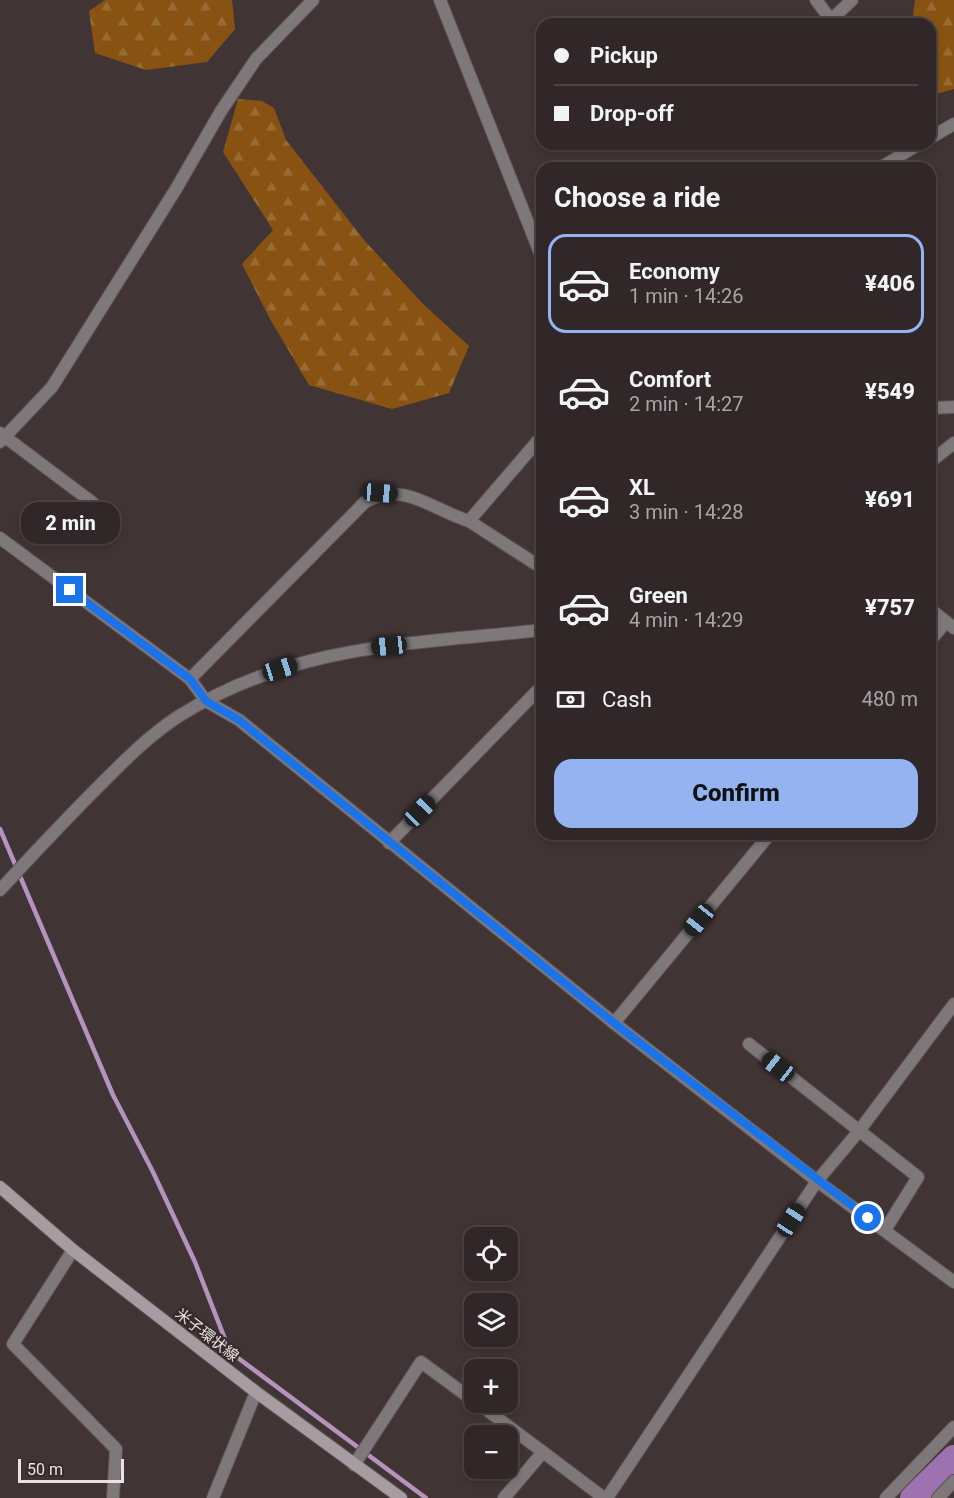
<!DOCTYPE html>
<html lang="en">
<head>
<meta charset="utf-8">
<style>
  :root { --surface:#312728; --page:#3d3334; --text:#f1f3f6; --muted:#a8a5a8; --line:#4c4445; --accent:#95b2f1 }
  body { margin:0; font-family:Roboto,"Noto Sans JP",sans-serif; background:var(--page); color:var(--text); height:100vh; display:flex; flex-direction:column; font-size:22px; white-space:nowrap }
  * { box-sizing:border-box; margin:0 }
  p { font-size:20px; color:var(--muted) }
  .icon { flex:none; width:33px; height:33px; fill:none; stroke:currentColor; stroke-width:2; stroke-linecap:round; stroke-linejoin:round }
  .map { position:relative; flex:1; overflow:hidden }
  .drawer { position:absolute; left:536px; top:162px; width:400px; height:678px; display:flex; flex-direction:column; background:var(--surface); border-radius:18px; box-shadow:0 3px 9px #0003,0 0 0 2px var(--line) }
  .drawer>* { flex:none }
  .guide { position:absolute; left:536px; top:18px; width:400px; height:132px; border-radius:18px; box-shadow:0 3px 9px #0003,0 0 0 2px var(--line); display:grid; align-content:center; height:132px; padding:0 18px; background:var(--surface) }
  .controls { position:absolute; left:464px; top:1227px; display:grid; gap:12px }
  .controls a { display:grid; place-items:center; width:54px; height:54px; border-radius:12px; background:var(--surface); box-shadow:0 3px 9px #0003,0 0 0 2px var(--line); font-size:30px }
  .scale { position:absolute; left:18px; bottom:15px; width:106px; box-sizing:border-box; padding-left:6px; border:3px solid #eae1e2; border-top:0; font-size:16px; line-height:21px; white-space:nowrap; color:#eae1e2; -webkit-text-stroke:4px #372a2b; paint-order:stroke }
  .end { position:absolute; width:27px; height:27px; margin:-14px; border:8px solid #1a73e8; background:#fff; box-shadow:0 0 0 3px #fff }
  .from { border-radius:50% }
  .bubble { position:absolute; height:42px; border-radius:18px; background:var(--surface); box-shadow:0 3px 9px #0003,0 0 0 2px var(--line); font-size:20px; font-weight:800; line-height:42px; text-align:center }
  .car { position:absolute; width:18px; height:36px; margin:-18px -9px; border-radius:8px; box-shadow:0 0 4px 2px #0007; background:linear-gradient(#222 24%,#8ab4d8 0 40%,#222 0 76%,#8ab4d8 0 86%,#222 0) }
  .guide b { display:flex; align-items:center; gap:21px; height:57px; font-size:22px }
  .guide b+b { border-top:2px solid var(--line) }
  .guide i { width:15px; height:15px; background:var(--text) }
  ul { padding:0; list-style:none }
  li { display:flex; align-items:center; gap:18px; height:99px; margin:0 12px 9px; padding:0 6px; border:3px solid transparent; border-radius:18px }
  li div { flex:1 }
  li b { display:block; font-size:22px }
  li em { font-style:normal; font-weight:800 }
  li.on { border-color:var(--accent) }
  li>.icon { width:54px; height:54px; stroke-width:1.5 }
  h2 { padding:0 18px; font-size:27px; line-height:72px }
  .pay { display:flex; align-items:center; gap:15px; height:66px; padding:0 18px; font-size:22px }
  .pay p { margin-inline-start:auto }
  .button { display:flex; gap:12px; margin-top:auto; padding:12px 18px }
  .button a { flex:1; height:69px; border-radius:18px; background:var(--accent); color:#111; font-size:24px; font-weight:800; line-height:69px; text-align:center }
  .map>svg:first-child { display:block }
  .forest { fill:url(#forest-firs) }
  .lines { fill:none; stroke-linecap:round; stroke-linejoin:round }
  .stream { stroke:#b593be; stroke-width:4.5 }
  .river { stroke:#9e72af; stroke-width:26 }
  .minor-casing { stroke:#5c5051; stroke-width:14 }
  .tertiary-casing { stroke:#5c5051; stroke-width:14 }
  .secondary-casing { stroke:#5c5051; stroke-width:14 }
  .minor { stroke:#7e787b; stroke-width:12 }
  .tertiary { stroke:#7e787b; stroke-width:12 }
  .secondary { stroke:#a69ca1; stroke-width:12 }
  .route { stroke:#1a73e8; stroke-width:8 }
  .labels { text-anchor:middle; stroke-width:4.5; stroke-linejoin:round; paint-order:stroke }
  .street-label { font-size:15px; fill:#eae1e2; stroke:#372a2b }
</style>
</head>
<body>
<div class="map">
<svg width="954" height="1498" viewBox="0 0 954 1498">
  <defs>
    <pattern id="forest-firs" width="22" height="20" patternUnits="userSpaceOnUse" patternTransform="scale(1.5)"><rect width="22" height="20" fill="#885312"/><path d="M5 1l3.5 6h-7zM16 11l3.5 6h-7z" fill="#996b34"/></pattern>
  </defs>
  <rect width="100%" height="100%" fill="#413435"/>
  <g class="forest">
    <path d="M105 0H232L235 29 207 62 146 70 95 53 89 11Z"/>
    <path d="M915 0H954V89L936 94 930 110V24H912Z"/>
    <path d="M238 99 262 101 274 108 286 140 364 240 423 304 469 346 449 393 392 409 309 385 270 319 242 264 273 230 223 152Z"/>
  </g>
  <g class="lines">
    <path class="stream" d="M0 829 113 1095 153 1172 195 1262 230 1352 426 1498"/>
    <path class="river" d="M913 1498 954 1458"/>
    <defs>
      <g id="minor">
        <path d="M440 0 542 258"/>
        <path d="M816 0 834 24"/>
        <path d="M831 20 852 0"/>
        <path d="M930 138 954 124"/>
        <path d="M880 168 919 144"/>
        <path d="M930 408 954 407"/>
        <path d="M0 433 93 503"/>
        <path d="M0 442 52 387 176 189 221 111 256 59 313 0"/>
        <path d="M469 521 542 568"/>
        <path d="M0 538 190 679 206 701 239 720 614 1023 817 1181 954 1282"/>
        <path d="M930 609 954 628"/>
        <path d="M930 641 946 622"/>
        <path d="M190 679 365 502C404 480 432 510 469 521L542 436"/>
        <path d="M389 843 542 686"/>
        <path d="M614 1023 770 834"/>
        <path d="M749 1044 918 1177 885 1230"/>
        <path d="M73 1250 13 1344 116 1449 113 1498"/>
        <path d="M476 1402 543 1452"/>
        <path d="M354 1465 421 1362 474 1401"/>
        <path d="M213 1498 256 1392"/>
        <path d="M504 1498 543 1452 604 1498"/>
        <path d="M607 1498 817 1181 859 1131 954 1004"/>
        <path d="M886 1498 954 1427"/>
        <path d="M938 1498 954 1481"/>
      </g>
      <g id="tertiary">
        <path d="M930 462 954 443"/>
        <path d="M0 890C34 853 68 817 104 781 127 758 151 734 179 716 294 644 412 644 542 630"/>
      </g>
      <path id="secondary" d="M0 1187 73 1250 256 1392 401 1498"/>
    </defs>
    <use href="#minor" class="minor-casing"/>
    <use href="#tertiary" class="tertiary-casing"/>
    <use href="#secondary" class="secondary-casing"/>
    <use href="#minor" class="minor"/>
    <use href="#tertiary" class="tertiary"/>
    <use href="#secondary" class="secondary"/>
  </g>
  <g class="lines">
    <path class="route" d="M70 590 190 679 206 701 239 720 614 1023 868 1218"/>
  </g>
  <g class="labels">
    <g class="street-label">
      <text transform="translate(207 1335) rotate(38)" y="5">米子環状線</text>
    </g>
  </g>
</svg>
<div class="controls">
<a><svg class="icon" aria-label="locate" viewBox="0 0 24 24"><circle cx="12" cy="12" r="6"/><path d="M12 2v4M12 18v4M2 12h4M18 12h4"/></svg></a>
<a><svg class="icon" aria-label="layers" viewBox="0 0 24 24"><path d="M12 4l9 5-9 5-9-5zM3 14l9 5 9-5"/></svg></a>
<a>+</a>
<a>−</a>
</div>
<div class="scale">50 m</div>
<i class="end from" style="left:868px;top:1218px"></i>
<i class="end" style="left:70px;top:590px"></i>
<div class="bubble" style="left:21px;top:502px;width:99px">2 min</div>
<i class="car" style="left:380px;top:493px;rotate:94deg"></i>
<i class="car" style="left:389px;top:646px;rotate:264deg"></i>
<i class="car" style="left:280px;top:669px;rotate:73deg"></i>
<i class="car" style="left:420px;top:811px;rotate:44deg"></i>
<i class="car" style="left:699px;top:920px;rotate:219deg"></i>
<i class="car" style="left:778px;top:1067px;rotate:308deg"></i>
<i class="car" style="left:791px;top:1220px;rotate:33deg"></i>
<div class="guide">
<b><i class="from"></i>Pickup</b>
<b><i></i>Drop-off</b>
</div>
<section class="drawer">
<h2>Choose a ride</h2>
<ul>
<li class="on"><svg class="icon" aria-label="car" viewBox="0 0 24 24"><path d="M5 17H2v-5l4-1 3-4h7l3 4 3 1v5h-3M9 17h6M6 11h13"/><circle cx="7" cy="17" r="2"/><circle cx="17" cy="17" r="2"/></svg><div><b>Economy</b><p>1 min · 14:26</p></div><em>¥406</em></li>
<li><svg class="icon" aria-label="car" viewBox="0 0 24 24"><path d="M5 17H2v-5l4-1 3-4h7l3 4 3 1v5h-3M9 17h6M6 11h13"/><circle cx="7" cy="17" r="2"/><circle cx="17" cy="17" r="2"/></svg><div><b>Comfort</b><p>2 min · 14:27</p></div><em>¥549</em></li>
<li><svg class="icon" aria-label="car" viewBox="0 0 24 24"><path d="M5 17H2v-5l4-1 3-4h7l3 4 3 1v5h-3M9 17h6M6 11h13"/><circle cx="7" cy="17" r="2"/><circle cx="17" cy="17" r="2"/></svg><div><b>XL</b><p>3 min · 14:28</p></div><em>¥691</em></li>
<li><svg class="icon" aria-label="car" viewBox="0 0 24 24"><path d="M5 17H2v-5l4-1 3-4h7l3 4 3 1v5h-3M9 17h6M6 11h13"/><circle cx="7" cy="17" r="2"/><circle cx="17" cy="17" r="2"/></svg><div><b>Green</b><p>4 min · 14:29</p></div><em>¥757</em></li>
</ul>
<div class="pay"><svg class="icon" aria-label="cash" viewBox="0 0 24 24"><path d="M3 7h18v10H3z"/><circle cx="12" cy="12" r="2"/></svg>Cash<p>480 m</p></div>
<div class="button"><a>Confirm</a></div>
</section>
</div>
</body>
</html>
